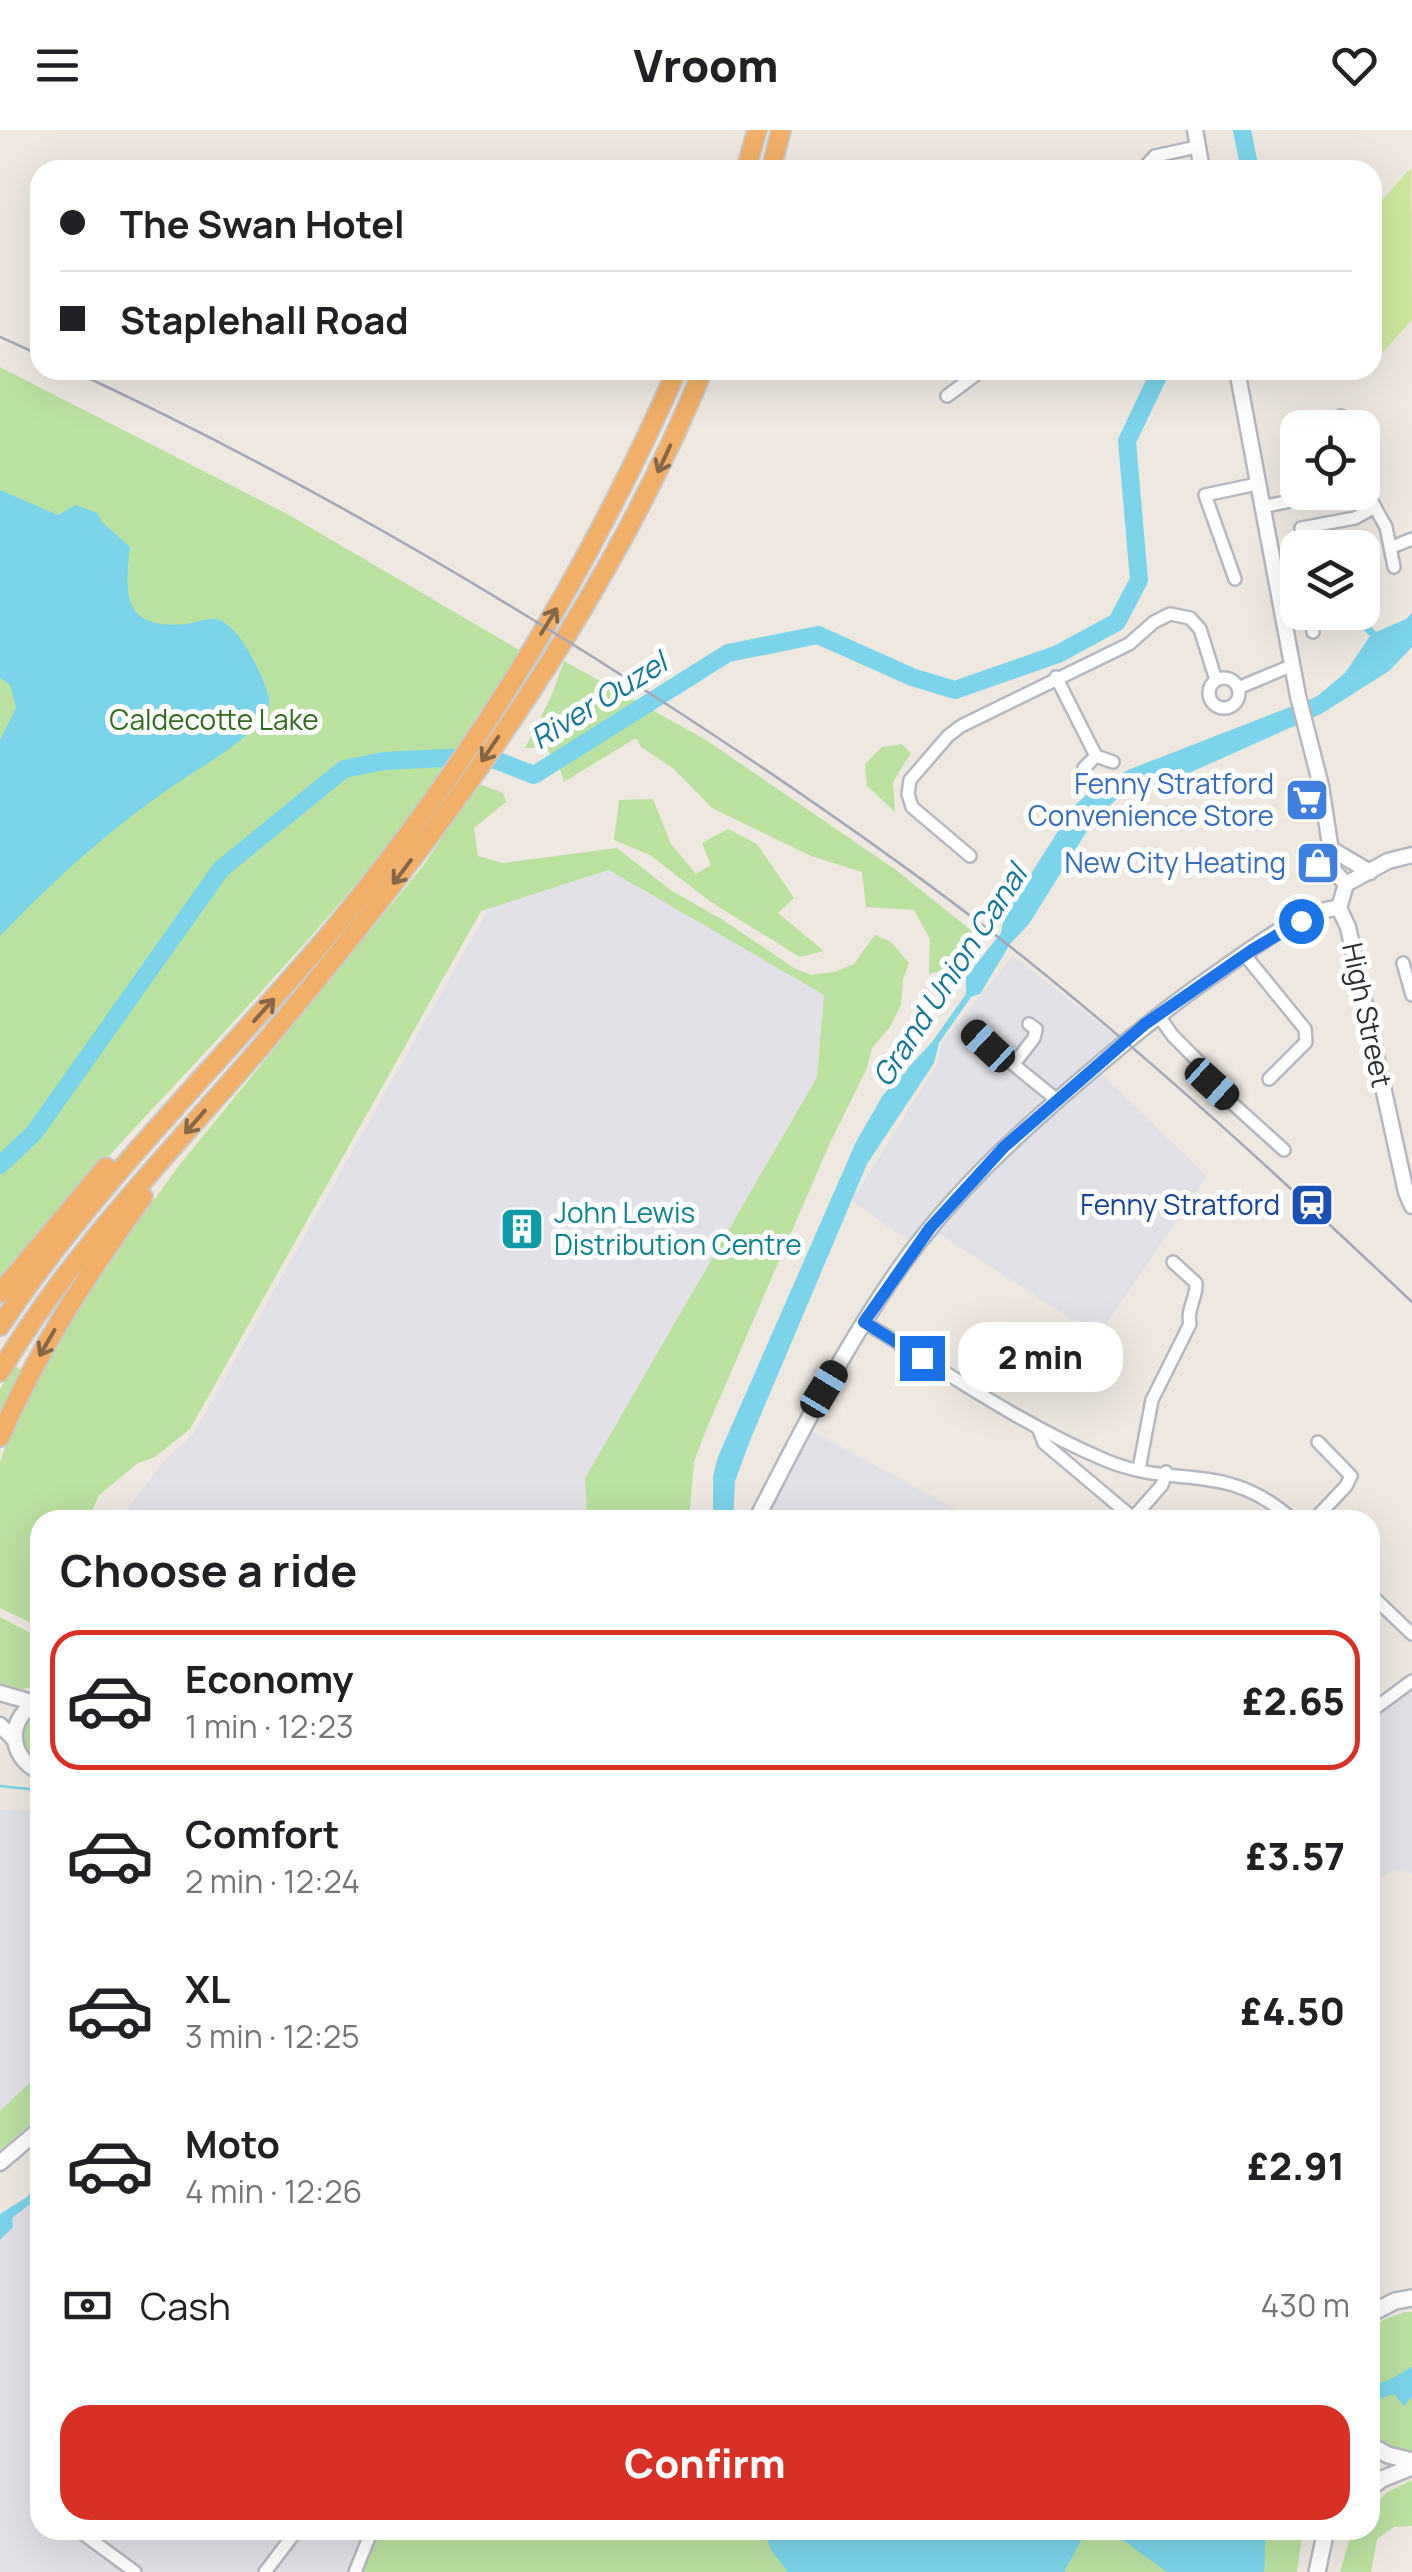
<!DOCTYPE html>
<html lang="en">
<head>
<meta charset="utf-8">
<style>
  :root { --surface:#fff; --page:#f2f2f2; --text:#202124; --muted:#757577; --line:#e0e0e0; --accent:#d93025 }
  body { margin:0; font-family:Manrope,sans-serif; background:var(--page); color:var(--text); height:100vh; display:flex; flex-direction:column; font-size:38px; white-space:nowrap }
  * { box-sizing:border-box; margin:0 }
  p { font-size:32px; color:var(--muted) }
  .icon { flex:none; width:55px; height:55px; fill:none; stroke:currentColor; stroke-width:2; stroke-linecap:round; stroke-linejoin:round }
  .map { position:relative; flex:1; overflow:hidden }
  .sheet { position:absolute; left:30px; top:1380px; width:1350px; height:1030px; display:flex; flex-direction:column; background:var(--surface); border-radius:30px; box-shadow:0 10px 40px #0002 }
  .sheet>* { flex:none }
  .top-card { position:absolute; left:30px; top:30px; width:1352px; height:220px; border-radius:30px; box-shadow:0 10px 40px #0002; display:grid; align-content:center; height:220px; padding:0 30px; background:var(--surface) }
  .fabs { position:absolute; left:1280px; top:280px; display:grid; gap:20px }
  .fabs a { display:grid; place-items:center; width:100px; height:100px; border-radius:20px; background:var(--surface); box-shadow:0 10px 40px #0002; font-size:50px }
  .end { position:absolute; width:45px; height:45px; margin:-22px; border:12px solid #1a73e8; background:#fff; box-shadow:0 0 0 5px #fff }
  .from { border-radius:50% }
  .bubble { position:absolute; height:70px; border-radius:30px; background:var(--surface); box-shadow:0 10px 40px #0002; font-size:32px; font-weight:800; line-height:70px; text-align:center }
  .car { position:absolute; width:30px; height:60px; margin:-30px -15px; border-radius:12px; box-shadow:0 0 8px 2px #0007; background:linear-gradient(#222 24%,#8ab4d8 0 40%,#222 0 76%,#8ab4d8 0 86%,#222 0) }
  .top-card b { display:flex; align-items:center; gap:35px; height:95px; font-size:38px }
  .top-card b+b { border-top:2px solid var(--line) }
  .top-card i { width:25px; height:25px; background:var(--text) }
  ul { padding:0; list-style:none }
  li { display:flex; align-items:center; gap:30px; height:140px; margin:0 20px 15px; padding:0 10px; border:5px solid transparent; border-radius:30px }
  li div { flex:1 }
  li b { display:block; font-size:38px }
  li em { font-style:normal; font-weight:800 }
  li.selected { border-color:var(--accent) }
  li>.icon { width:90px; height:90px; stroke-width:1.5 }
  h2 { padding:0 30px; font-size:45px; line-height:120px }
  .pay { display:flex; align-items:center; gap:25px; height:110px; padding:0 30px; font-size:38px }
  .pay p { margin-inline-start:auto }
  .cta { display:flex; gap:20px; margin-top:auto; padding:20px 30px }
  .cta a { flex:1; height:115px; border-radius:30px; background:var(--accent); color:#fff; font-size:40px; font-weight:800; line-height:115px; text-align:center }
  header { display:flex; justify-content:space-between; align-items:center; height:130px; padding:0 30px; background:var(--surface); font-size:45px; font-weight:800 }
  .map>svg:first-child { display:block }
  .industrial { fill:#e2e1e7 }
  .green { fill:#bbe1a1 }
  .pitch { fill:#cde89e }
  .water { fill:#7bd4ea }
  .lines { fill:none; stroke-linecap:round; stroke-linejoin:round }
  .stream { stroke:#7bd4ea; stroke-width:2.5 }
  .river { stroke:#7bd4ea; stroke-width:18 }
  .minor-casing { stroke:#b5b8c0; stroke-width:16 }
  .tertiary-casing { stroke:#b5b8c0; stroke-width:19 }
  .secondary-casing { stroke:#b5b8c0; stroke-width:20 }
  .trunk-casing { stroke:#c9c9c9; stroke-width:22 }
  .minor { stroke:#fff; stroke-width:11 }
  .tertiary { stroke:#fff; stroke-width:14 }
  .secondary { stroke:#fff; stroke-width:15 }
  .trunk { stroke:#f1af67; stroke-width:18 }
  .rail { stroke:#a4a8b7; stroke-width:2.5 }
  .oneway { stroke:#866848 }
  .route { stroke:#1a73e8; stroke-width:12 }
  .labels { text-anchor:middle; stroke-width:10; stroke-linejoin:round; paint-order:stroke }
  .park-label { font-size:28px; fill:#336a1f; stroke:#fff }
  .shop-label { font-size:28px; fill:#366cbe; stroke:#fff; text-anchor:end }
  .street-label { font-size:28px; fill:#2e2e2e; stroke:#fff }
  .transit-label { font-size:28px; fill:#164399; stroke:#fff; text-anchor:end }
  .culture-label { font-size:28px; fill:#0d838f; stroke:#fff; text-anchor:start }
  .water-label { font-size:30px; font-style:italic; fill:#14769b; stroke:#fff }
</style>
</head>
<body>
<header><svg class="icon" aria-label="menu" viewBox="0 0 24 24"><path d="M4 6h16M4 12h16M4 18h16"/></svg>Vroom<svg class="icon" aria-label="heart" viewBox="0 0 24 24"><path d="M12 20l-8-8c-3-5 5-10 8-4 3-6 11-1 8 4z"/></svg></header>
<div class="map">
<svg width="1412" height="2442" viewBox="0 0 1412 2442">
  <rect width="100%" height="100%" fill="#eee8e1"/>
  <g class="industrial">
    <path d="M609 740 824 865 817 946 585 1348 587 1390H119L164 1331 194 1303 489 778Z"/>
    <path d="M1013 826 1116 906 1095 938 1207 1046 1098 1206 941 1105 912 1113 852 1071 939 931 941 913Z"/>
    <path d="M806 1298 976 1390H758Z"/>
    <path d="M1412 1556V1743L1393 1740 1370 1755V1562L1377 1565Z"/>
    <path d="M0 1680H32L40 1685V1943L0 1981Z"/>
    <path d="M40 2071V2400H378L360 2442H0V2111L6 2106 12 2088 30 2074Z"/>
  </g>
  <g class="green">
    <path d="M0 237 289 385 521 521C474 590 431 662 378 727 259 874 121 1004 0 1150Z"/>
    <path d="M564 531 706 610 896 740 977 805 965 819 958 836 929 844 930 809 914 780 866 777 862 742 811 726 712 678 674 639 641 617 636 608 564 652 561 642 546 617 525 618 551 567Z"/>
    <path d="M902 614 911 623 893 652 895 682 867 656 865 634 882 617Z"/>
    <path d="M482 655 503 663 506 672 474 698 478 726 503 733 617 718 672 761 723 790 794 838 811 845 834 842 854 834 875 805 891 812 909 833 903 850 901 875 890 897 872 918 867 938 829 1015 706 1300 694 1332 689 1390H587L585 1348 817 947 824 865 609 740 481 781 190 1299 155 1327 138 1333 99 1365 88 1390H40V1497L0 1478V1332L14 1291 82 1171 177 1038 423 736 476 656Z"/>
    <path d="M653 669 671 714 696 744 711 735 702 713 728 699 757 714 794 768 778 783 824 821 800 827 711 772 650 725 614 710 619 670Z"/>
    <path d="M15 1235 20 1239 19 1252 0 1291V1259Z"/>
    <path d="M0 1487 40 1508V1556L22 1559 0 1553Z"/>
    <path d="M40 1580V1633C16 1619 17 1593 40 1580Z"/>
    <path d="M40 1943V1986L0 2020V1981Z"/>
    <path d="M1405 2182H1412V2321L1398 2320 1370 2303V2200L1383 2190Z"/>
    <path d="M1412 2350V2396L1394 2397 1377 2409 1371 2442H1340L1352 2400H1370V2381L1386 2363Z"/>
    <path d="M378 2400H1303L1297 2442H360Z"/>
  </g>
  <path class="pitch" d="M1411 38 1412 190 1382 223 1373 214V80Z"/>
  <g class="water">
    <path d="M0 360 58 385 76 375 97 383 101 391 130 417C124 469 125 499 186 494 195 493 206 488 216 489 239 493 264 547 269 568 274 594 210 632 191 644 119 690 59 745 0 806V610L16 578 10 555 0 548Z"/>
    <path d="M1363 454 1370 495 1376 502 1406 489 1412 483V517L1389 541 1321 584 1189 643 1117 669 1095 688 1029 794 1010 814 980 864 971 867 939 913 934 933 867 1034 751 1308 735 1351 733 1390H713V1346L718 1327 856 1012 883 965 932 912 966 864V847L1001 803 1004 786 1074 676 1093 659 1128 640 1316 567 1345 543 1370 506 1345 483 1362 482Z"/>
    <path d="M40 2048V2071L30 2074 12 2088 13 2097 0 2110V2084L27 2067Z"/>
    <path d="M1412 2237V2267L1404 2276 1394 2264 1378 2269 1377 2276 1370 2273 1373 2255 1389 2250Z"/>
    <path d="M764 2400H1266L1264 2442H1167L1120 2408 1094 2403 1082 2409 1064 2442H788L771 2420Z"/>
  </g>
  <g class="lines">
    <path class="stream" d="M0 1656 29 1659 40 1664"/>
    <g class="river">
      <path d="M1242 0 1250 40"/>
      <path d="M0 1035 34 1003 221 739 344 639 384 631 485 626 534 645 728 523 818 505 912 547 955 560 1058 524 1117 492 1139 450 1127 311 1161 240"/>
    </g>
    <defs>
      <g id="minor">
        <path d="M1142 40 1155 26 1197 17"/>
        <path d="M947 266 982 240"/>
        <path d="M1332 298 1341 286"/>
        <path d="M1362 354 1386 397 1394 437"/>
        <path d="M1262 377 1290 371 1301 362"/>
        <path d="M1301 398 1355 388 1375 377"/>
        <path d="M1392 417 1412 409"/>
        <path d="M1235 449 1205 365 1257 354"/>
        <path d="M1281 474 1298 471"/>
        <path d="M1311 482 1313 502"/>
        <path d="M1056 547 1096 626"/>
        <circle cx="1224" cy="563" r="15"/>
        <path d="M1238 558 1293 535"/>
        <path d="M1084 638 1096 626 1113 632"/>
        <path d="M970 726 912 677 908 664 910 650 948 606 961 596 1129 514 1154 492 1170 484 1190 488 1200 499 1216 550"/>
        <path d="M1244 824 1305 899 1306 912 1269 949"/>
        <path d="M1403 833 1412 865"/>
        <path d="M1158 885 1173 906 1199 932 1212 955 1284 1020"/>
        <path d="M971 900 1057 970"/>
        <path d="M1014 934 1034 908 1036 899 1029 894"/>
        <path d="M864 1192C943 1240 1020 1294 1105 1330 1176 1360 1225 1329 1293 1390"/>
        <path d="M1039 1300 1044 1313 1133 1388 1162 1355 1166 1342"/>
        <path d="M1139 1339 1152 1270 1190 1194C1186 1180 1197 1168 1196 1153L1173 1132"/>
        <path d="M1314 1390 1346 1356 1351 1346 1318 1312"/>
        <path d="M1370 1464 1412 1504"/>
        <path d="M1370 1582 1412 1551"/>
        <path d="M78 2400 135 2442"/>
        <path d="M265 2442 297 2400"/>
        <path d="M355 2442 372 2400"/>
      </g>
      <g id="tertiary">
        <path d="M1195 0 1202 40"/>
        <path d="M1237 240 1298 566 1321 656 1334 741 1346 754"/>
        <path d="M1331 719 1370 742"/>
        <path d="M1346 754 1339 778 1348 797 1406 1062 1412 1076"/>
        <path d="M1346 754 1388 731 1412 725"/>
        <path d="M756 1390C800 1304 843 1219 899 1139 950 1066 1015 1006 1083 948 1125 912 1167 877 1214 845 1246 823 1300 780 1339 778"/>
        <path d="M0 1563 35 1573"/>
        <path d="M40 1571C6 1586 7 1627 40 1642"/>
        <path d="M0 1595 14 1609"/>
        <path d="M0 2033 40 1999"/>
      </g>
      <g id="secondary">
        <path d="M1370 2184 1395 2171 1412 2168"/>
        <path d="M1370 2315 1388 2325 1412 2331"/>
        <path d="M1370 2358 1382 2349 1412 2337"/>
        <path d="M1317 2442 1326 2400"/>
      </g>
      <g id="trunk">
        <path d="M746 40 757 0"/>
        <path d="M771 40 781 0"/>
        <path d="M0 1163 106 1037"/>
        <path d="M0 1196C96 1052 221 933 332 801 473 631 588 442 677 240"/>
        <path d="M0 1242C74 1117 178 1015 271 905 439 705 604 483 703 240"/>
        <path d="M0 1307C37 1221 88 1143 143 1067"/>
      </g>
    </defs>
    <use href="#minor" class="minor-casing"/>
    <use href="#tertiary" class="tertiary-casing"/>
    <use href="#secondary" class="secondary-casing"/>
    <use href="#trunk" class="trunk-casing"/>
    <use href="#minor" class="minor"/>
    <use href="#tertiary" class="tertiary"/>
    <use href="#secondary" class="secondary"/>
    <use href="#trunk" class="trunk"/>
    <g class="rail">
      <path d="M0 207 40 225"/>
      <path d="M71 240C281 337 481 453 674 579 792 656 907 735 1017 822 1155 932 1284 1051 1412 1172"/>
    </g>
  </g>
  <defs><path id="oneway-shaft" d="M-6 0H5M1.5-3L5.5 0L1.5 3" fill="none" stroke-width="1.6" stroke-linecap="round" stroke-linejoin="round" transform="scale(2.5)"/></defs>
  <g class="oneway">
    <use href="#oneway-shaft" transform="translate(664 329) rotate(115)"/>
    <use href="#oneway-shaft" transform="translate(549 491) rotate(-58)"/>
    <use href="#oneway-shaft" transform="translate(490 619) rotate(124)"/>
    <use href="#oneway-shaft" transform="translate(402 742) rotate(127)"/>
    <use href="#oneway-shaft" transform="translate(264 880) rotate(-48)"/>
    <use href="#oneway-shaft" transform="translate(195 992) rotate(131)"/>
    <use href="#oneway-shaft" transform="translate(47 1213) rotate(120)"/>
  </g>
  <g class="lines">
    <path class="route" d="M922 1228 864 1192 930 1098 1004 1017 1145 894 1252 820 1301 791"/>
  </g>
  <defs>
    <symbol id="supermarket-square" viewBox="-11 -11 22 22"><rect x="-9" y="-9" width="18" height="18" rx="4" fill="#3f7fe0" stroke="#fff"/><path d="M-6-5.5h2.5l.6 2H6L4.5 2H-2.5L-4.4-4H-6ZM-1.5 3.2a1.3 1.3 0 1 0 .1 0ZM3 3.2a1.3 1.3 0 1 0 .1 0Z" fill="#fff"/></symbol>
    <symbol id="shop-square" viewBox="-11 -11 22 22"><rect x="-9" y="-9" width="18" height="18" rx="4" fill="#3f7fe0" stroke="#fff"/><path d="M-5-2.5h2.3a2.7 3.5 0 0 1 5.4 0H5L5.5 6h-11ZM-1.5-2.5h3a1.5 2.3 0 0 0-3 0Z" fill="#fff"/></symbol>
    <symbol id="station-square" viewBox="-11 -11 22 22"><rect x="-9" y="-9" width="18" height="18" rx="4" fill="#1a4fb4" stroke="#fff"/><path d="M-3-6H3Q5-6 5-4V2Q5 4 3 4L4.5 6H3L1.5 4h-3L-3 6H-4.5L-3 4Q-5 4-5 2V-4Q-5-6-3-6ZM-3.5-4v3h7v-3ZM-3.5 1v1.5H-2V1ZM2 1v1.5H3.5V1Z" fill="#fff"/></symbol>
    <symbol id="building-square" viewBox="-11 -11 22 22"><rect x="-9" y="-9" width="18" height="18" rx="4" fill="#0f9aa8" stroke="#fff"/><path d="M-4-6H4V6H1V3H-1V6H-4ZM-2.5-4.3h1.7v1.8h-1.7ZM.8-4.3h1.7v1.8H.8ZM-2.5-1h1.7V.8h-1.7ZM.8-1h1.7V.8H.8Z" fill="#fff"/></symbol>
  </defs>
  <g fill-rule="evenodd">
    <use href="#supermarket-square" x="1282" y="645" width="50" height="50"/>
    <use href="#shop-square" x="1293" y="708" width="50" height="50"/>
    <use href="#station-square" x="1287" y="1050" width="50" height="50"/>
    <use href="#building-square" x="497" y="1074" width="50" height="50"/>
  </g>
  <g class="labels">
    <g class="park-label">
      <text x="214" y="600">Caldecotte Lake</text>
    </g>
    <g class="shop-label">
      <text x="1274" y="664">Fenny Stratford<tspan x="1274" dy="32">Convenience Store</tspan></text>
      <text x="1286" y="743">New City Heating</text>
    </g>
    <g class="street-label">
      <text transform="translate(1367 885) rotate(78)" y="10">High Street</text>
    </g>
    <g class="transit-label">
      <text x="1280" y="1085">Fenny Stratford</text>
    </g>
    <g class="culture-label">
      <text x="554" y="1093">John Lewis<tspan x="554" dy="32">Distribution Centre</tspan></text>
    </g>
    <g class="water-label">
      <text transform="translate(599 571) rotate(-32)" y="10">River Ouzel</text>
      <text transform="translate(950 846) rotate(-57)" y="10">Grand Union Canal</text>
    </g>
  </g>
</svg>
<div class="fabs">
<a><svg class="icon" aria-label="locate" viewBox="0 0 24 24"><circle cx="12" cy="12" r="6"/><path d="M12 2v4M12 18v4M2 12h4M18 12h4"/></svg></a>
<a><svg class="icon" aria-label="layers" viewBox="0 0 24 24"><path d="M12 4l9 5-9 5-9-5zM3 14l9 5 9-5"/></svg></a>
</div>
<i class="end from" style="left:1301px;top:791px"></i>
<i class="end" style="left:922px;top:1228px"></i>
<div class="bubble" style="left:958px;top:1192px;width:165px">2 min</div>
<i class="car" style="left:988px;top:916px;rotate:313deg"></i>
<i class="car" style="left:1212px;top:954px;rotate:132deg"></i>
<i class="car" style="left:824px;top:1259px;rotate:31deg"></i>
<div class="top-card">
<b><i class="from"></i>The Swan Hotel</b>
<b><i></i>Staplehall Road</b>
</div>
<section class="sheet">
<h2>Choose a ride</h2>
<ul>
<li class="selected"><svg class="icon" aria-label="car" viewBox="0 0 24 24"><path d="M5 17H2v-5l4-1 3-4h7l3 4 3 1v5h-3M9 17h6M6 11h13"/><circle cx="7" cy="17" r="2"/><circle cx="17" cy="17" r="2"/></svg><div><b>Economy</b><p>1 min · 12:23</p></div><em>£2.65</em></li>
<li><svg class="icon" aria-label="car" viewBox="0 0 24 24"><path d="M5 17H2v-5l4-1 3-4h7l3 4 3 1v5h-3M9 17h6M6 11h13"/><circle cx="7" cy="17" r="2"/><circle cx="17" cy="17" r="2"/></svg><div><b>Comfort</b><p>2 min · 12:24</p></div><em>£3.57</em></li>
<li><svg class="icon" aria-label="car" viewBox="0 0 24 24"><path d="M5 17H2v-5l4-1 3-4h7l3 4 3 1v5h-3M9 17h6M6 11h13"/><circle cx="7" cy="17" r="2"/><circle cx="17" cy="17" r="2"/></svg><div><b>XL</b><p>3 min · 12:25</p></div><em>£4.50</em></li>
<li><svg class="icon" aria-label="car" viewBox="0 0 24 24"><path d="M5 17H2v-5l4-1 3-4h7l3 4 3 1v5h-3M9 17h6M6 11h13"/><circle cx="7" cy="17" r="2"/><circle cx="17" cy="17" r="2"/></svg><div><b>Moto</b><p>4 min · 12:26</p></div><em>£2.91</em></li>
</ul>
<div class="pay"><svg class="icon" aria-label="cash" viewBox="0 0 24 24"><path d="M3 7h18v10H3z"/><circle cx="12" cy="12" r="2"/></svg>Cash<p>430 m</p></div>
<div class="cta"><a>Confirm</a></div>
</section>
</div>
</body>
</html>
